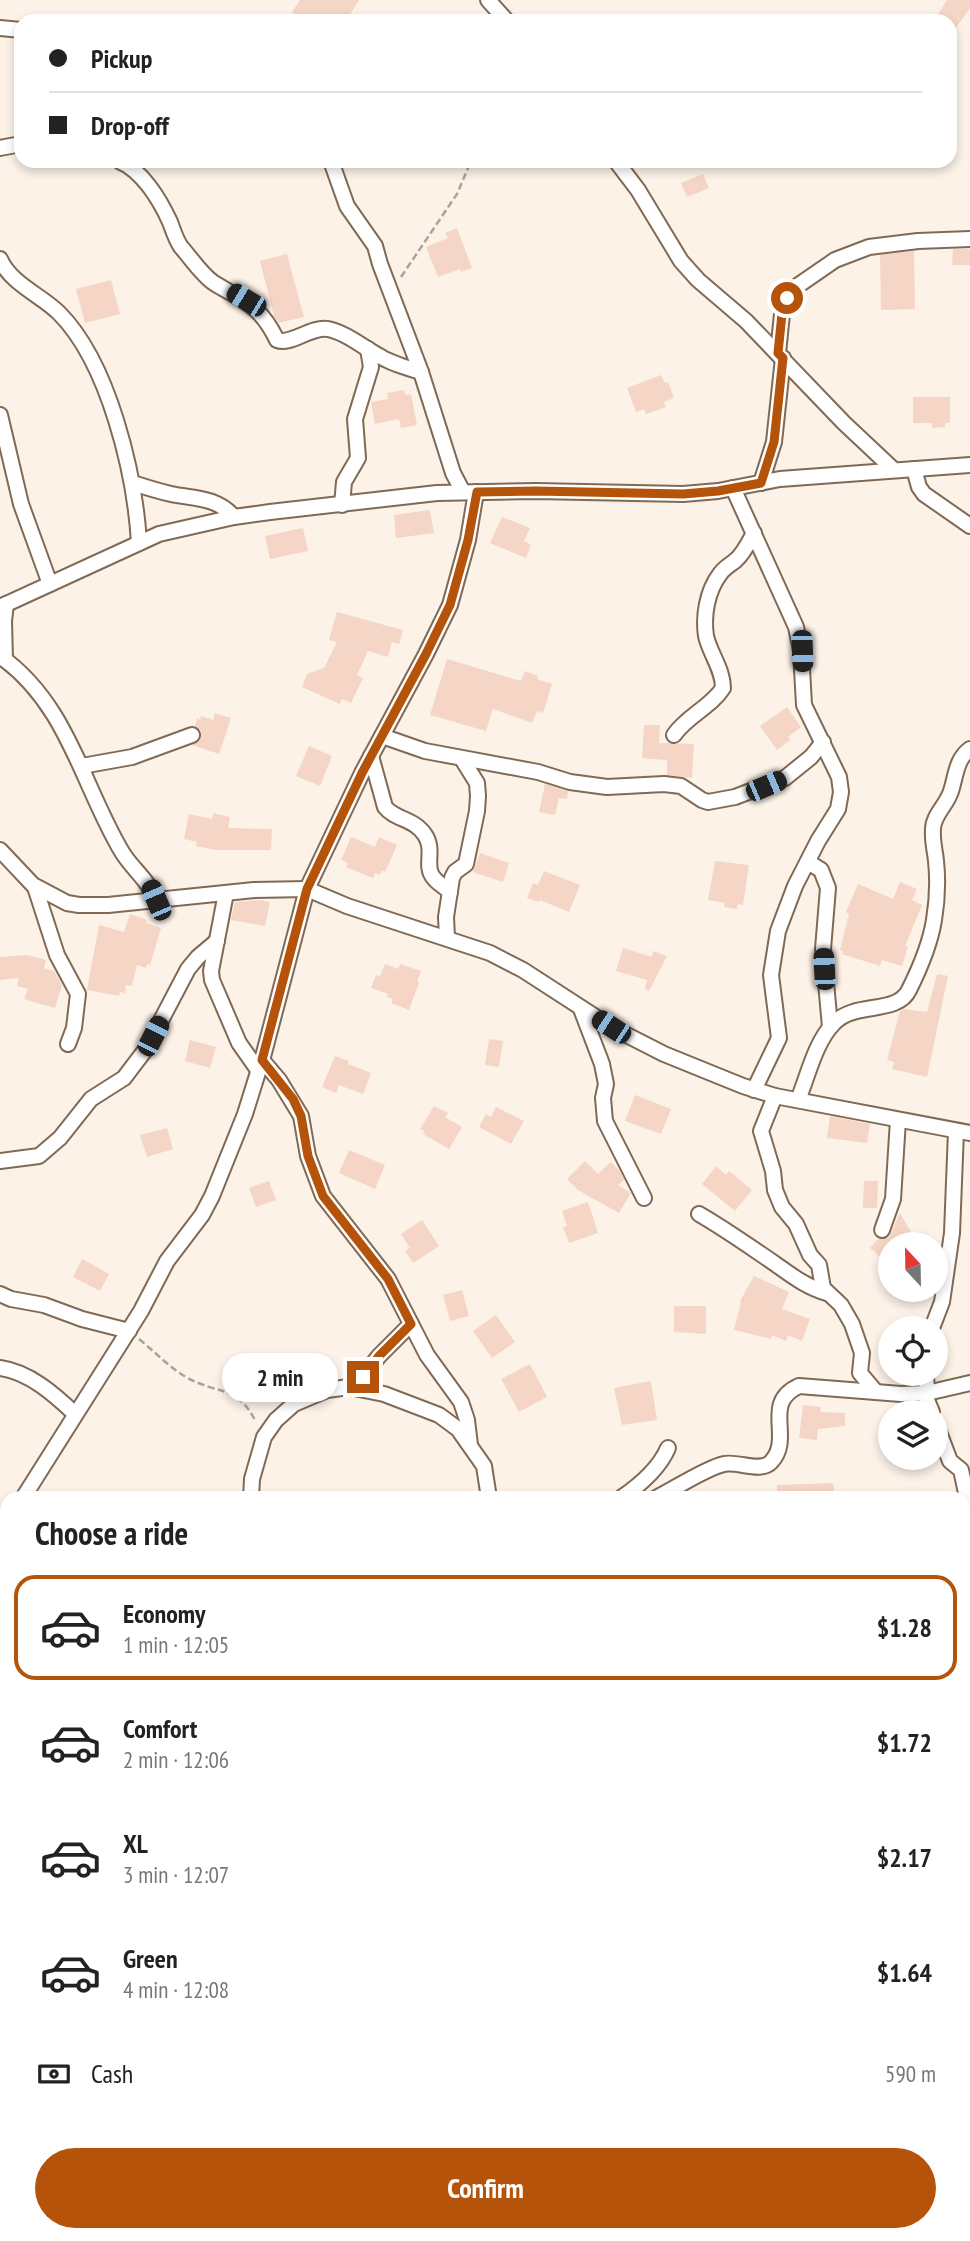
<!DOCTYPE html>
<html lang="en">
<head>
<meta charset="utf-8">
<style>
  :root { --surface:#fff; --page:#f2f2f2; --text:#222; --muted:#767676; --line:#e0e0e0; --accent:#b45309 }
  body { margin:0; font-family:"PT Sans Narrow",sans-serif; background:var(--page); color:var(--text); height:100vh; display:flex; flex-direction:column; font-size:26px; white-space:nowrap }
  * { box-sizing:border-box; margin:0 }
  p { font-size:23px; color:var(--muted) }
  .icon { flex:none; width:38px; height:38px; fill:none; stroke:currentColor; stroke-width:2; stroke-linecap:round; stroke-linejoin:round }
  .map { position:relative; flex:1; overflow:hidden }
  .details { position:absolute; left:0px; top:1491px; width:971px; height:751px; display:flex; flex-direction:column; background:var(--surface); border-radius:21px 21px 0 0; box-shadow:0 4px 10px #0003 }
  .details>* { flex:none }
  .banner { position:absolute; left:14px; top:14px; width:943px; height:154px; border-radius:21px; box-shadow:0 4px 10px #0003; display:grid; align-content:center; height:154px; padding:0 35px; background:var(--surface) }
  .needle { width:46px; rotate:338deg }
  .buttons { position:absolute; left:878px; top:1232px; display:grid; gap:14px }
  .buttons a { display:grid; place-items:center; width:70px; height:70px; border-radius:50%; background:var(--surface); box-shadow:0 4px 10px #0003; font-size:35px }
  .end { position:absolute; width:32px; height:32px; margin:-16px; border:9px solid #b45309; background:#fff; box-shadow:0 0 0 4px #fff }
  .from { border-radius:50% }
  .bubble { position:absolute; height:49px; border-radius:24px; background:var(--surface); box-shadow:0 4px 10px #0003; font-size:23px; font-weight:700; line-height:49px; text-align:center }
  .car { position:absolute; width:21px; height:42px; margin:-21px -10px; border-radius:9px; box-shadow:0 0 5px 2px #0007; background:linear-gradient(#222 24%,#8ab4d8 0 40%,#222 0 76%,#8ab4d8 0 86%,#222 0) }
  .banner b { display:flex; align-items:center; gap:24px; height:66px; font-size:26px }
  .banner b+b { border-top:2px solid var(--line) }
  .banner i { width:18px; height:18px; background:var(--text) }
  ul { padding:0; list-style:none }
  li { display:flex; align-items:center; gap:21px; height:105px; margin:0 14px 10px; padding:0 21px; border:4px solid transparent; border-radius:21px }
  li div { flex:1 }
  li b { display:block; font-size:26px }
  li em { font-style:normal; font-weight:700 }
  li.on { border-color:var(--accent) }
  li>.icon { width:63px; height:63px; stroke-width:1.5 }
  h2 { padding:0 35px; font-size:32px; line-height:84px }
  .pay { display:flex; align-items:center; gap:18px; height:77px; padding:0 35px; font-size:26px }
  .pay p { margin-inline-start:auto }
  .action { display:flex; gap:14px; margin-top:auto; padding:14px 35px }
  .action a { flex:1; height:80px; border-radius:42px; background:var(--accent); color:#fff; font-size:28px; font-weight:700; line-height:80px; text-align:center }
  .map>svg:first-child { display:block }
  .building { fill:#f5d5c5 }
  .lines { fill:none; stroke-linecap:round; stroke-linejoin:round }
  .lane-casing { stroke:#806a55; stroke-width:10 }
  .street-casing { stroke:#806a55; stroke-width:18 }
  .secondary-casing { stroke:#806a55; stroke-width:24 }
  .path { stroke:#aba298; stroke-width:2.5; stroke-dasharray:7 3.5; stroke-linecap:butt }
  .lane { stroke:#fff; stroke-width:7 }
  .street { stroke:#fff; stroke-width:14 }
  .secondary { stroke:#fde5e6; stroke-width:21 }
  .route { stroke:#b45309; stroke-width:9 }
</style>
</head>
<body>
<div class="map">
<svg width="970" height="2241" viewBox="0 0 970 2241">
  <rect width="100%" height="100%" fill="#fcf2e8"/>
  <g class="building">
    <path d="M300 0H359L346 21H305L292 12Z"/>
    <path d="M947 0H970V8L950 36V21H934Z"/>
    <path d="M703 174 709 188 687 197 681 183Z"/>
    <path d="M457 228 472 268 461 272 460 269 438 277 426 247 448 238 445 233Z"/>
    <path d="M953 249H970V265H952Z"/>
    <path d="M914 251 915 309 881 310 880 255Z"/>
    <path d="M287 254 304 317 279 323 274 316 260 261Z"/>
    <path d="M111 280 120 314 85 323 76 289Z"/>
    <path d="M661 375 665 383 668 382 674 398 664 402 666 407 646 414 644 409 636 412 627 388Z"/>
    <path d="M404 390 405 395 411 394 417 425 401 428 399 419 375 424 371 402 388 399 387 393Z"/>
    <path d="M913 397H950V423H945V427L932 428V423H913Z"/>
    <path d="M430 510 434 533 396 538 394 515Z"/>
    <path d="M502 517 530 528 524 541 531 545 526 558 490 543Z"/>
    <path d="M303 528 308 551 270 559 265 536Z"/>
    <path d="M337 612 403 630 399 644 392 642 388 657 368 651 357 675 363 678 351 703 342 699 340 704 302 687 307 674 324 668 337 642 329 640Z"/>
    <path d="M447 659 521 681 525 671 538 676 537 679 552 684 543 713 537 711 532 723 493 709 486 731 430 715Z"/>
    <path d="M787 707 801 727 788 737 790 740 777 750 760 726Z"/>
    <path d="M215 713 231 718 219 754 192 745 201 737V731L195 726 197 718 200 720 201 716 213 720Z"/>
    <path d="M644 725H660L659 743 694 744 692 778 667 775V760L642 758Z"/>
    <path d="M309 746 332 756 320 786 296 776Z"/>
    <path d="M545 784 568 791 567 799 559 798 555 815 539 812Z"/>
    <path d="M213 813 230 817 228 828 272 829 271 850H215L196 846 197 842 184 839 189 814 212 819Z"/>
    <path d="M351 837 375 847 379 837 397 845 385 872 382 870 380 875 375 873 373 878 346 867 348 863 341 860Z"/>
    <path d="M480 853 509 863 503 882 473 872Z"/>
    <path d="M715 861 749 865 743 905 738 904 737 909 724 907 725 903 708 900Z"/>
    <path d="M544 871 580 885 569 912 540 900 539 902 527 898 533 883 538 885Z"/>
    <path d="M900 882 917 889 912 900 922 905 905 946H908L902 966 882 960 880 966 842 954 843 951 840 950 849 914 846 912 858 884 893 899Z"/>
    <path d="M259 900 270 902 265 926 231 920 235 902Z"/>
    <path d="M130 914 147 920 146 923 161 928 150 965 147 964 146 968 137 965 132 986 126 985 125 993 120 992 119 996 87 990 99 925 124 932Z"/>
    <path d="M623 948 652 957 653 951 667 956 649 991 645 989 647 980 616 971Z"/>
    <path d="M27 955 46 960 44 968 54 971 62 985 55 1008 24 999 28 989 17 986 19 978 0 980V957Z"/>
    <path d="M385 964 398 969 400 964 421 971 417 982 419 983 409 1010 391 1003 393 999 387 997 388 994 371 988 376 975 380 976Z"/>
    <path d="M937 974 948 976 927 1077 892 1069 894 1062 887 1060 900 1011 904 1009 927 1012Z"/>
    <path d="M489 1039 503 1041 499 1067 485 1065Z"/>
    <path d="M190 1040 216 1047 210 1068 185 1061Z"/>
    <path d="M335 1056 349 1061 348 1064 371 1073 363 1094 339 1085 336 1093 322 1087Z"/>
    <path d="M635 1095 671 1109 661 1134 625 1121Z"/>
    <path d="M434 1106 448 1113 445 1117 462 1127 449 1149 423 1134 424 1131 420 1129Z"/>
    <path d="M496 1107 524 1121 511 1144 479 1127 486 1114 491 1117Z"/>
    <path d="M830 1116 870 1124 867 1143 827 1138Z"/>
    <path d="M167 1128 173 1149 147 1157 140 1135Z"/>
    <path d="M349 1150 385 1165 375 1189 339 1173Z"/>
    <path d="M585 1161 598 1174 611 1162 621 1173 624 1180 618 1185 631 1193 619 1213 578 1190 567 1179Z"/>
    <path d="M716 1166 726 1175 729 1171 752 1190 735 1211 702 1184Z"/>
    <path d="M269 1181 276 1200 256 1207 249 1188Z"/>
    <path d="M864 1181H878L877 1208H863Z"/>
    <path d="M588 1202 598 1233 569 1243 563 1227 567 1226 562 1211Z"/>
    <path d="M900 1213 912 1234 903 1244H891V1266L870 1248 878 1239 889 1237Z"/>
    <path d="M422 1220 439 1246 413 1263 405 1251 410 1248 401 1234Z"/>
    <path d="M82 1259 109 1274 100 1291 73 1277Z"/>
    <path d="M754 1276 789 1292 782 1309 810 1319 802 1341 788 1335 786 1341 772 1335 771 1339 734 1330 741 1302 740 1301Z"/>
    <path d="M462 1290 469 1316 450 1321 443 1295Z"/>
    <path d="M674 1306H706V1334L674 1332Z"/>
    <path d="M496 1315 515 1342 492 1358 473 1331Z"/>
    <path d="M530 1364 547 1397 519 1412 501 1379Z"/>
    <path d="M651 1381 657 1420 622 1425 614 1388Z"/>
    <path d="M803 1405 821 1407 820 1412 845 1413V1426L818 1429 817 1440 799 1438Z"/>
    <path d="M833 1483 835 1498H777V1485Z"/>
  </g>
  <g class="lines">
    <defs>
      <g id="lane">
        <path d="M0 1954 7 1949"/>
        <path d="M0 2109 7 2114"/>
      </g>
      <g id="street">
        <path d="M488 0 507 21"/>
        <path d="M0 28 21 30"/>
        <path d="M0 148 21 144"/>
        <path d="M119 161C142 170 160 200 170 222 173 230 176 240 181 247 191 258 202 275 214 283 245 302 260 305 277 340 290 346 311 326 328 329 347 333 364 348 381 357 393 364 407 368 421 372"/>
        <path d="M331 161 347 206 375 246 380 264 421 372 453 473 463 492"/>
        <path d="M616 161 638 190 681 261 698 280 746 321 844 423 894 470"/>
        <path d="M0 259C11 284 41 295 59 313 109 363 135 474 139 543"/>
        <path d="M778 353 782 314 787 298 793 289 835 260 869 247 918 241 970 239"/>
        <path d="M0 415 21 504 50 584"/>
        <path d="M914 469 919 487 924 494 970 526"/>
        <path d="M133 483C145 487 158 491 171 494 195 499 217 497 234 517"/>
        <path d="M761 483 774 442 783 358"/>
        <path d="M733 488 796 627 801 651 804 705 839 777 841 792 838 809 818 841 795 886 778 931 771 975 779 1038 754 1090"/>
        <path d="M342 505 344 482 358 458 355 419 371 367 368 349"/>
        <path d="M0 607 159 534 234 517 270 512 437 493 536 491 683 494 718 491 780 479 970 465"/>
        <path d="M0 656C68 704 82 785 122 852 133 870 147 878 156 900"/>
        <path d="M5 660 4 621 6 604"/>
        <path d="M674 735C687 716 711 707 723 688 723 669 710 654 706 636 703 616 707 591 720 574 724 568 730 565 736 560 744 553 749 542 754 533"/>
        <path d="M382 736 425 751 538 772 570 782 607 787 664 784 681 786 702 800 708 802 735 797 785 778 811 757 823 742"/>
        <path d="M371 756 385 807C395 820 414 818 425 835 435 850 424 866 433 877 437 883 445 887 450 892"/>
        <path d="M82 766 132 757 192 735"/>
        <path d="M0 850 33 885 67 903 79 905H108L254 890 307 889 347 906 490 953 523 970 611 1027 664 1054 743 1086 775 1096 970 1133"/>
        <path d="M808 862 821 870 828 888 823 949 830 1027"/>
        <path d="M35 887 57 955 78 994 74 1028 68 1044"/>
        <path d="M226 893 211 971 212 980 239 1043 258 1070"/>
        <path d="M447 938 446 917 452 878 455 872 466 864 477 811 478 796 477 783 462 759"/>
        <path d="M581 1009 602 1064 606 1084 603 1098 605 1121 644 1198"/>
        <path d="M262 1060 279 1080 301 1116 308 1156 323 1196 388 1279 427 1355 461 1402 467 1420 470 1445"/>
        <path d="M775 1096 761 1131 773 1171 775 1190 782 1207 796 1224 810 1255 819 1265 823 1288 841 1305 852 1324 862 1353 860 1373 876 1392"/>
        <path d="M798 1100C808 1076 815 1042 834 1023 855 1001 897 1015 909 990 920 968 930 945 934 920 937 902 938 880 936 861 935 851 932 840 933 829 933 815 947 805 951 791 956 776 956 759 970 749"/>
        <path d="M0 1161 39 1156 60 1138 91 1099 124 1078 146 1049 188 969 198 957 217 941"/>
        <path d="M699 1214C725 1229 749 1246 774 1263 791 1275 806 1287 827 1293"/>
        <path d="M882 1230 893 1199 898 1120"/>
        <path d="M0 1294 11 1299 44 1305 82 1319 129 1331"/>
        <path d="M932 1328 942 1302 952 1233 956 1131"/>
        <path d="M0 1368C29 1372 54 1394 75 1414"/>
        <path d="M926 1374 927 1393"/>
        <path d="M354 1388 379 1356 411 1324"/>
        <path d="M924 1393 932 1412"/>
        <path d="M936 1424 950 1461 961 1470 970 1511"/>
        <path d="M23 1498 141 1311 167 1261 202 1215 212 1196 245 1114 264 1053 307 889 362 773 426 654 450 605 468 540 476 492"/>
        <path d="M251 1498 252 1479 264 1437 276 1420 294 1404 327 1390 349 1387 384 1394 439 1415 458 1429 484 1466 489 1498"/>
        <path d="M621 1498C640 1485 659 1469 668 1448"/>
        <path d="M656 1498C674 1489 706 1468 724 1464 738 1461 761 1473 771 1462 794 1438 761 1403 799 1386L901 1394 927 1393 970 1383"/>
        <path d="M0 1535 7 1523"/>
        <path d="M0 1703 7 1711"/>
        <path d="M0 1731 7 1729"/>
        <path d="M964 1739H970"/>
        <path d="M964 2227 965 2241"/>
        <path d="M482 2235 484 2241"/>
        <path d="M63 2241 81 2235"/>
        <path d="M124 2241 141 2235"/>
        <path d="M169 2241 171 2235"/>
        <path d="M627 2241 644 2235"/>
      </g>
      <g id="secondary">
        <path d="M964 1881 970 1880"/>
        <path d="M964 2007 970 2012"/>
      </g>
    </defs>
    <use href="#lane" class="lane-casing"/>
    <use href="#street" class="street-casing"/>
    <use href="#secondary" class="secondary-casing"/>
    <g class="path">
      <path d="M401 277 457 194 471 161"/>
      <path d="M139 1339C155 1352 169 1367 186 1377 217 1395 237 1384 256 1422"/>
      <path d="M964 2129 970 2126"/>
      <path d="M757 2235 759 2241"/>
      <path d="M845 2235V2241"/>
    </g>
    <use href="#lane" class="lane"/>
    <use href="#street" class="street"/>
    <use href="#secondary" class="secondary"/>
  </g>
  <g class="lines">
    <path class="route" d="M363 1377 379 1356 411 1324 388 1279 323 1196 308 1156 301 1116 293 1099 262 1060 307 889 362 773 426 654 450 605 468 540 477 492 536 491 683 494 718 491 761 483 774 442 783 358 778 353 782 314 787 298"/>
  </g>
</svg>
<div class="buttons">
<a><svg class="needle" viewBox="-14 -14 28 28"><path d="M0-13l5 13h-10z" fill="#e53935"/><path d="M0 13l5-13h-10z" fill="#767676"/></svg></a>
<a><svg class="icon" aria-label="locate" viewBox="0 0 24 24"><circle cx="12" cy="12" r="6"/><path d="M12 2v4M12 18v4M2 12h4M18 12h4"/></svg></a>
<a><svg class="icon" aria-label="layers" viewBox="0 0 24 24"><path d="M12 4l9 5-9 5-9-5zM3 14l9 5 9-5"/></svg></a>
</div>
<i class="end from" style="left:787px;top:298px"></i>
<i class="end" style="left:363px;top:1377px"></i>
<div class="bubble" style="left:222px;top:1353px;width:116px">2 min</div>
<i class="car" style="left:246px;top:300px;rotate:301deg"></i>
<i class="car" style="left:802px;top:651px;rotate:178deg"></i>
<i class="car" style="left:766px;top:786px;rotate:67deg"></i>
<i class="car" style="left:156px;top:900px;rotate:337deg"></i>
<i class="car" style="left:824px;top:969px;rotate:357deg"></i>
<i class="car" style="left:611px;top:1027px;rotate:303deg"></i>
<i class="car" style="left:153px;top:1036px;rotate:27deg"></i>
<div class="banner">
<b><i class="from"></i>Pickup</b>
<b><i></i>Drop-off</b>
</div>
<section class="details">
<h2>Choose a ride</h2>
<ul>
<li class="on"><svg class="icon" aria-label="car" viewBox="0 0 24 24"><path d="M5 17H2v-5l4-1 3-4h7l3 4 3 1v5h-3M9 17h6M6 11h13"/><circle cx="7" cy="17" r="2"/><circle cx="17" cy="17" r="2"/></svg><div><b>Economy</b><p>1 min · 12:05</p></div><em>$1.28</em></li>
<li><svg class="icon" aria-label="car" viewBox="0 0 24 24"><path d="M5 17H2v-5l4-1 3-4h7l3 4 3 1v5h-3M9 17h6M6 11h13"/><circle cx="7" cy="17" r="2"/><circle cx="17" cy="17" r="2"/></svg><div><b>Comfort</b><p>2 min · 12:06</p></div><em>$1.72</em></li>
<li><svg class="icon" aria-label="car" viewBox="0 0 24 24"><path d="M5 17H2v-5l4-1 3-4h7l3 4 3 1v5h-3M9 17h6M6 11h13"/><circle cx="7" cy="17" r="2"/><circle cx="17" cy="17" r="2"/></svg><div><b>XL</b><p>3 min · 12:07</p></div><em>$2.17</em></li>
<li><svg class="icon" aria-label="car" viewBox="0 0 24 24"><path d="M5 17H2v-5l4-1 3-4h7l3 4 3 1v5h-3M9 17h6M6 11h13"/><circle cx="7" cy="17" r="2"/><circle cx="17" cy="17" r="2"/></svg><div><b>Green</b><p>4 min · 12:08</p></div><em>$1.64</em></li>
</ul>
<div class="pay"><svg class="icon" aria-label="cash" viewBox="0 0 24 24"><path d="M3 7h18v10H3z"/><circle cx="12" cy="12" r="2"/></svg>Cash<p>590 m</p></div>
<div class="action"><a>Confirm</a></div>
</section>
</div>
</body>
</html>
